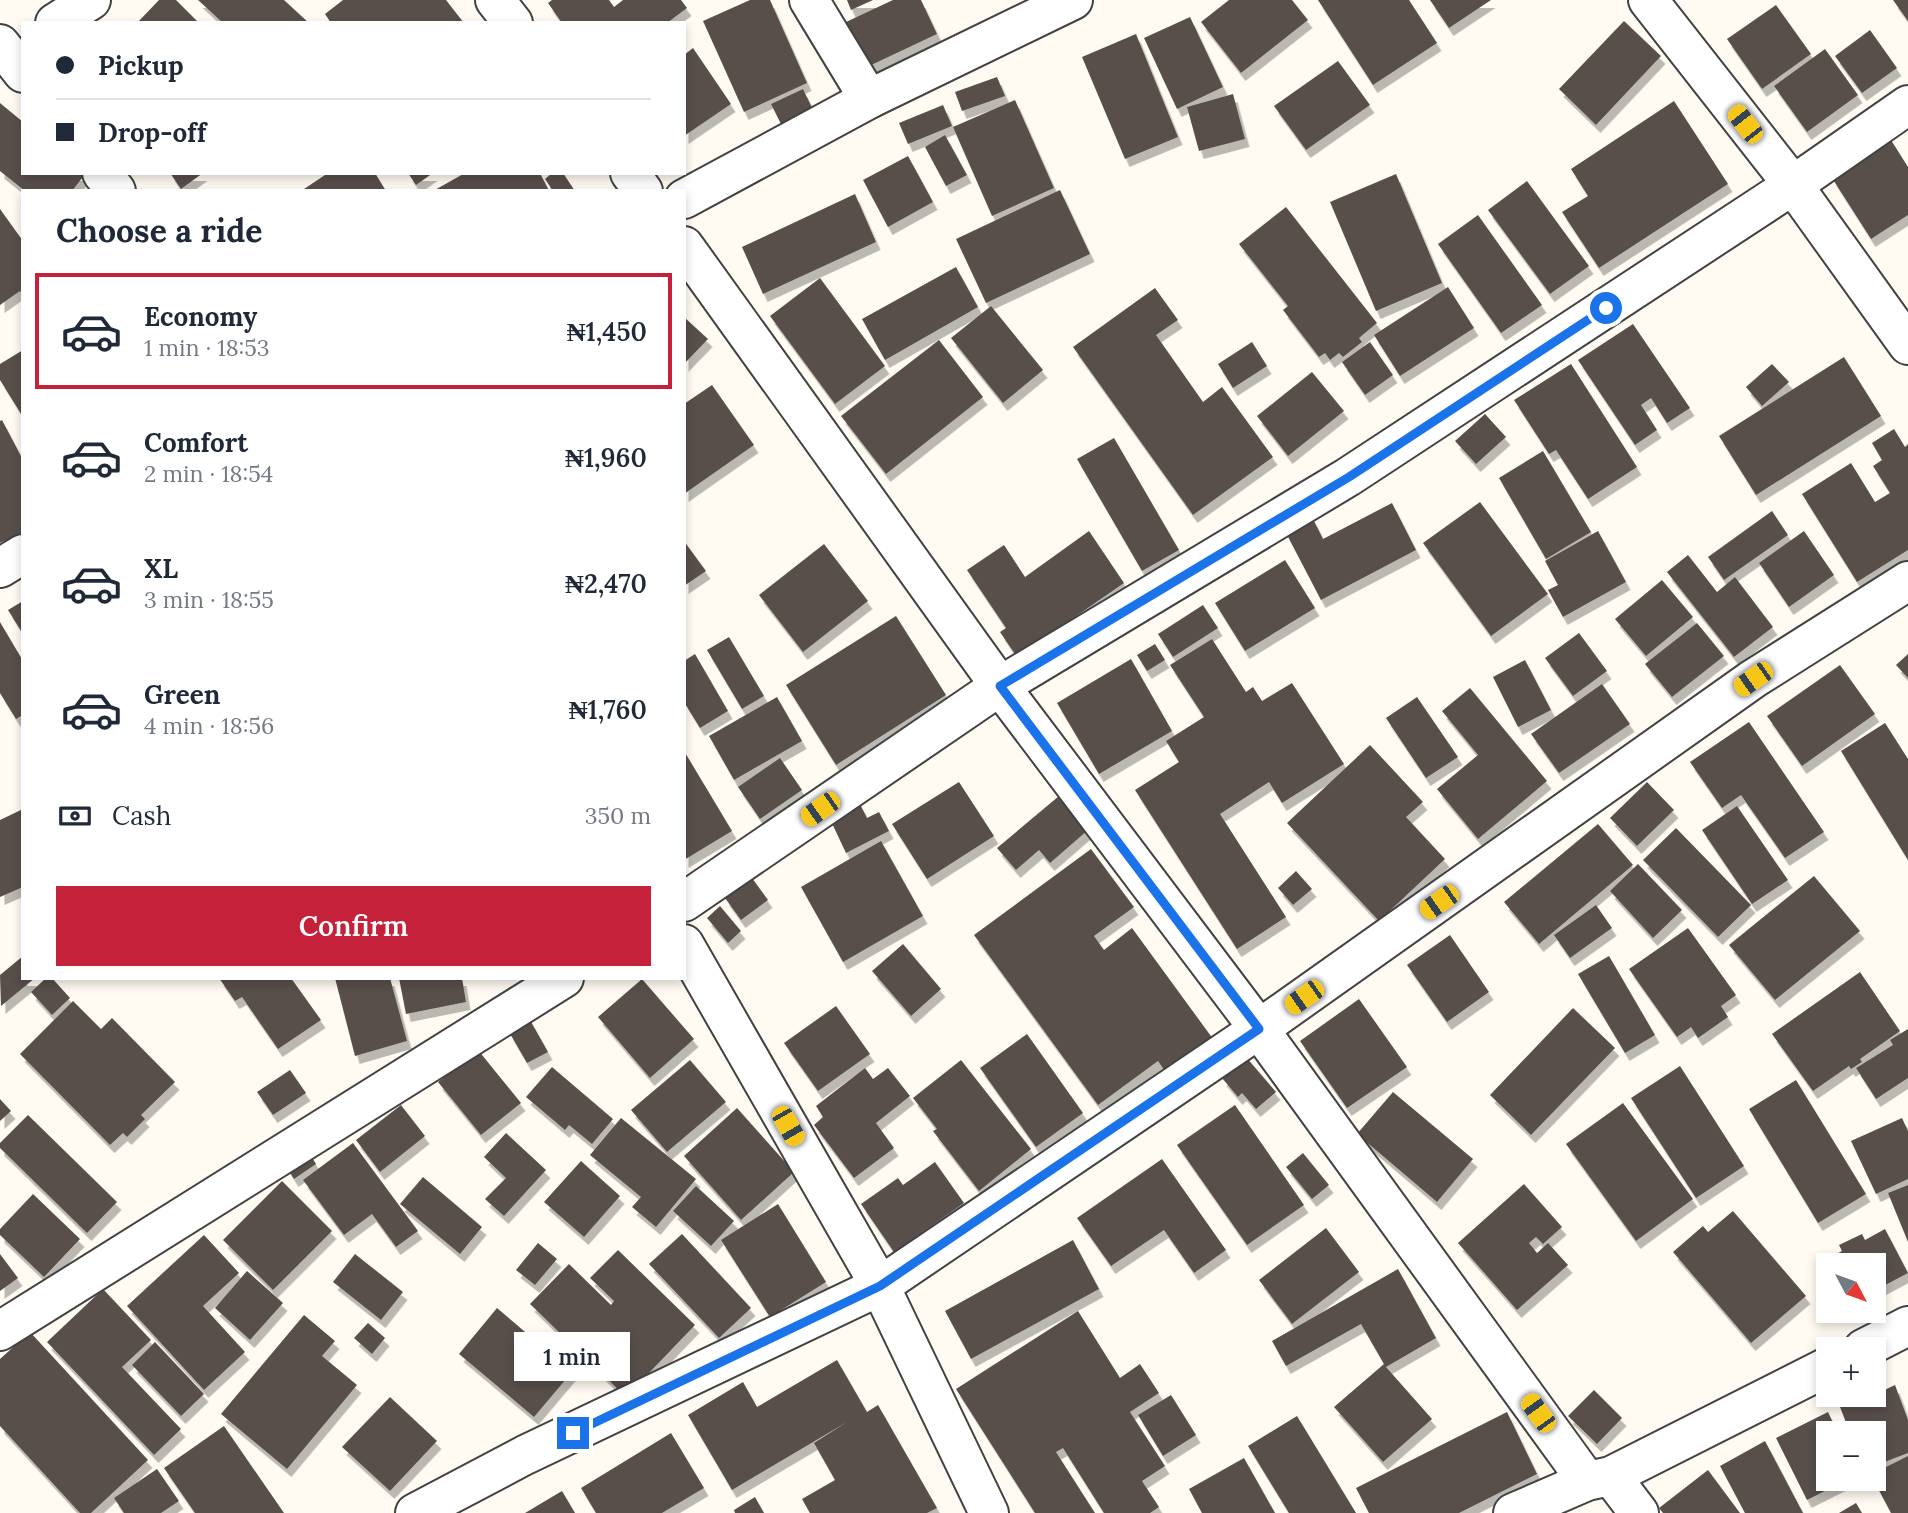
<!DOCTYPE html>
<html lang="en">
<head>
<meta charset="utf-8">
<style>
  :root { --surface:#fff; --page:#f2f2f3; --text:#1f2937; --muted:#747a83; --line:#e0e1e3; --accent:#c5213b }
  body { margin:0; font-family:Lora,serif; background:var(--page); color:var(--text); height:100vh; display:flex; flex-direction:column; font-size:26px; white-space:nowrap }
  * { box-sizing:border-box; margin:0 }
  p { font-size:23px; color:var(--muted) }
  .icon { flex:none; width:38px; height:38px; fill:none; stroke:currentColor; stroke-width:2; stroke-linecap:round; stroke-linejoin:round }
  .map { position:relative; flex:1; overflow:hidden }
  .drawer { position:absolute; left:21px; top:189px; width:665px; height:791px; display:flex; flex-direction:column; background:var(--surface); border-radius:0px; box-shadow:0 4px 10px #0003 }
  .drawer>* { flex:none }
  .hud { position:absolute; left:21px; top:21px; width:665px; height:154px; border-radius:0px; box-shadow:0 4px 10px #0003; display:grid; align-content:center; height:154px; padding:0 35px; background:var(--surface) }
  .needle { width:46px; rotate:131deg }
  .controls { position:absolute; left:1816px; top:1253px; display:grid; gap:14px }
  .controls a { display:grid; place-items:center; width:70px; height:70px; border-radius:0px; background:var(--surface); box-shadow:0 4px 10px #0003; font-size:35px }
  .end { position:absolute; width:32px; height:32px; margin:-16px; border:9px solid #1a73e8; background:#fff; box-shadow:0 0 0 4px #fff }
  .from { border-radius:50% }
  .bubble { position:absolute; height:49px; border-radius:0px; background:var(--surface); box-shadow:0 4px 10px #0003; font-size:23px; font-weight:600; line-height:49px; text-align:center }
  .car { position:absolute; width:21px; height:42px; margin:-21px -10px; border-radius:9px; box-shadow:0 0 5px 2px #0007; background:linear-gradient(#f5c518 24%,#345 0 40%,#f5c518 0 76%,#345 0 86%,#f5c518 0) }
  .hud b { display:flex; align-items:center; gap:24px; height:66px; font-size:26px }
  .hud b+b { border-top:2px solid var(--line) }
  .hud i { width:18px; height:18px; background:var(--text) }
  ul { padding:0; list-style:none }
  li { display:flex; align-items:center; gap:21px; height:116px; margin:0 14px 10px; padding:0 21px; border:4px solid transparent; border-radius:0px }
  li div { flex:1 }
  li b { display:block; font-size:26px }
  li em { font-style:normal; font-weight:600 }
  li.current { border-color:var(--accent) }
  li>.icon { width:63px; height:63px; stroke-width:1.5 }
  h2 { padding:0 35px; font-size:32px; line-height:84px }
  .pay { display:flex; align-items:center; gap:18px; height:77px; padding:0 35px; font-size:26px }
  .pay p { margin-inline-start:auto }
  .primary-button { display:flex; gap:14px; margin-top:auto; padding:14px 35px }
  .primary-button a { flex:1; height:80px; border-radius:0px; background:var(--accent); color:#fff; font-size:28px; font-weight:600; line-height:80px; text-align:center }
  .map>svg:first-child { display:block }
  .building { fill:#594f4b; filter:url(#shadow) }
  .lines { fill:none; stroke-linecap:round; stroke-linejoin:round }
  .minor-casing { stroke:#424242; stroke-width:42 }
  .minor { stroke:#fff; stroke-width:38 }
  .route { stroke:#1a73e8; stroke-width:9 }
</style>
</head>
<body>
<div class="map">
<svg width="1908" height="1513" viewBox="0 0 1908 1513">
  <defs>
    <filter id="shadow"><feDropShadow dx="4.5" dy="8" stdDeviation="0" flood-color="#0004"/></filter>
  </defs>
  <rect width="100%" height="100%" fill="#fffbf2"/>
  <g class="building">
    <path d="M159 0H176L199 23H137Z"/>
    <path d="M198 0H284L309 23H223Z"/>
    <path d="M343 0H446L464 23H331L325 14Z"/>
    <path d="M552 0H609L614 7 623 0H681L687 8 667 23H562L548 3Z"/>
    <path d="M750 0H770L807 83 744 112 703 21Z"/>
    <path d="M847 0H873L851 10Z"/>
    <path d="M893 0H921L937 34 867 67 846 22Z"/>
    <path d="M1229 0H1292L1308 20 1241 73 1201 22Z"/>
    <path d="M1318 0H1409L1437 43 1373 85Z"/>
    <path d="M1430 0H1491L1449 28Z"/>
    <path d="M1893 0H1908V21Z"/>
    <path d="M1776 5 1811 54 1762 89 1727 39Z"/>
    <path d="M1190 17 1223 87 1177 109 1144 38Z"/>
    <path d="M1624 21 1661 56 1596 125 1559 89Z"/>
    <path d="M1870 30 1897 68 1862 93 1835 56Z"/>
    <path d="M1136 34 1178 137 1125 159 1082 57Z"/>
    <path d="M693 48 731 104 684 136V55Z"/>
    <path d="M1825 49 1858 95 1807 132 1774 86Z"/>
    <path d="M1338 61 1370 105 1306 150 1274 106Z"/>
    <path d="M997 77 1005 96 962 111 955 92Z"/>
    <path d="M803 89 814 112 783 128 771 104Z"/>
    <path d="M1233 94 1245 139 1199 151 1187 107Z"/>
    <path d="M1015 100 1054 188 992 216 953 127Z"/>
    <path d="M1674 101 1728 184 1599 268 1562 212 1588 196 1571 169Z"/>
    <path d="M0 103 23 122V173H86L72 191H25L0 171Z"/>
    <path d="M943 105 952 126 908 144 899 123Z"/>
    <path d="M945 135 967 175 946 186 925 147Z"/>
    <path d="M1891 140 1908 167V215L1871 239 1832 178Z"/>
    <path d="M908 156 933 202 888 227 863 180Z"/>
    <path d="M170 173H203L181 189Z"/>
    <path d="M328 173H375L386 191H301Z"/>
    <path d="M408 173H433L416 185Z"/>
    <path d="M465 173H540L549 191H433Z"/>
    <path d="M552 173H563L575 191H553L545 179Z"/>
    <path d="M1396 174 1442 283 1376 311 1330 202Z"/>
    <path d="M1527 181 1589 266 1550 294 1488 210Z"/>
    <path d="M1060 190 1090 254 986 303 956 239Z"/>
    <path d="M855 194 876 242 763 294 742 247Z"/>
    <path d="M1286 207 1377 323 1359 338 1362 342 1343 357 1339 353 1330 360 1325 353 1319 357 1283 310 1288 306 1239 244Z"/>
    <path d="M0 209 23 241V295L20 291 0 305Z"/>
    <path d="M1478 215 1542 305 1501 333 1438 244Z"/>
    <path d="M956 267 978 307 885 360 862 319Z"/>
    <path d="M820 278 885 366 835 404 770 316Z"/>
    <path d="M1448 287 1474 328 1400 376 1374 335Z"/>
    <path d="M1155 288 1178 320 1156 335 1203 402 1222 387 1273 457 1193 515 1073 347Z"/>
    <path d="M991 306 1043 370 1003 403 951 338Z"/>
    <path d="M684 317 708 339 684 364Z"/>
    <path d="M1633 324 1690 408 1667 423 1651 398 1641 405 1657 430 1635 445 1578 360Z"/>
    <path d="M939 340 983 397 886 474 841 416Z"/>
    <path d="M1252 342 1267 366 1233 388 1218 364Z"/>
    <path d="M1370 342 1393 375 1365 395 1342 362Z"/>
    <path d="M23 350V417L0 380V364Z"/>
    <path d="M1844 357 1881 416 1756 495 1719 436Z"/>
    <path d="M1571 364 1637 467 1588 499 1556 450 1549 454 1514 400Z"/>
    <path d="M1772 364 1789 382 1762 406 1746 387Z"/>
    <path d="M1312 372 1344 411 1288 456 1257 416Z"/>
    <path d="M712 385 754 445 684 494V404Z"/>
    <path d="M1485 414 1506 437 1476 464 1455 441Z"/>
    <path d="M2 420 23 460V532L0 543V421Z"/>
    <path d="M1894 429 1905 447 1908 444V550L1857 582 1802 494 1851 463 1875 502 1890 493 1873 466 1882 460 1872 443Z"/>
    <path d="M1114 438 1179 550 1142 571 1077 459Z"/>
    <path d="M1543 451 1591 532 1546 559 1499 478Z"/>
    <path d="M1480 502 1548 594 1491 636 1423 543Z"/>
    <path d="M1392 503 1416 550 1321 600 1285 531 1312 517 1323 539Z"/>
    <path d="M1772 511 1788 535 1724 580 1708 557Z"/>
    <path d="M1089 531 1124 583 1017 657 1000 632 1006 628 967 570 1004 545 1025 577Z"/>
    <path d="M1598 531 1626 582 1563 617 1548 590 1558 585 1545 561Z"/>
    <path d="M1804 531 1834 575 1789 607 1759 563Z"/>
    <path d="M684 541 706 571 684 586Z"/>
    <path d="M824 544 868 601 803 652 759 595Z"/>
    <path d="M1688 555 1717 592 1735 577 1773 627 1734 657 1667 572Z"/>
    <path d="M1285 560 1315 608 1245 651 1215 603Z"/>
    <path d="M1662 580 1693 617 1646 656 1615 619Z"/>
    <path d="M23 601V634L8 610Z"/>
    <path d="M1203 605 1218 628 1173 657 1158 634Z"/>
    <path d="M896 616 946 695 836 765 786 685Z"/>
    <path d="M0 622 23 661V715L16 719 0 693Z"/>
    <path d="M1697 623 1724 656 1672 697 1645 664Z"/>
    <path d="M1579 633 1607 671 1573 696 1545 658Z"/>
    <path d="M729 637 764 696 742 709 707 650Z"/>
    <path d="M1212 639 1246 692 1253 687 1262 701 1292 683 1344 764 1282 803 1269 782 1220 814 1286 917 1237 949 1135 790 1179 762 1166 741 1204 717 1170 665Z"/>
    <path d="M1155 644 1165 660 1147 671 1137 655Z"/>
    <path d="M695 654 728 711 700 728 684 702V661Z"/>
    <path d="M1908 654V678L1896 665Z"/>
    <path d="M1131 659 1172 731 1099 774 1057 703Z"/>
    <path d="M1525 660 1551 710 1518 727 1493 677Z"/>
    <path d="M1840 665 1875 714 1802 766 1767 716Z"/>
    <path d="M1602 684 1630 724 1559 773 1531 734Z"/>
    <path d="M1470 688 1547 781 1478 839 1437 789 1478 755 1442 711Z"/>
    <path d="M777 697 802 741 734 780 709 736Z"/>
    <path d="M1417 697 1458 757 1426 778 1386 718Z"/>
    <path d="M1749 722 1824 832 1785 858 1741 795 1722 808 1690 762Z"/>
    <path d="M1885 723 1908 759V860L1841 751Z"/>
    <path d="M1370 745 1423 802 1406 817 1445 859 1379 921 1287 823Z"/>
    <path d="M684 751 732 831 684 860Z"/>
    <path d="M780 758 802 790 760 819 738 787Z"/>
    <path d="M959 782 994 836 927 879 892 824Z"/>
    <path d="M1647 782 1674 810 1637 846 1610 818Z"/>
    <path d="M1059 796 1088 830 1050 863 1039 850 1016 870 997 848Z"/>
    <path d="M860 804 867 818 879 812 889 831 846 853 830 819Z"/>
    <path d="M1737 806 1788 880 1752 904 1702 830Z"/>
    <path d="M23 809V887L0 897V820Z"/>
    <path d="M1598 824 1633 865 1539 944 1504 902Z"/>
    <path d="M1676 828 1751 905 1718 937 1643 860Z"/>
    <path d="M881 841 923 916 843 962 801 887Z"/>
    <path d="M1091 849 1134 907 1094 936 1104 950 1132 928 1216 1043 1169 1077 1158 1061 1098 1105 974 935Z"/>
    <path d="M1638 864 1682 910 1653 938 1610 891Z"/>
    <path d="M1296 871 1312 889 1293 905 1278 888Z"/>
    <path d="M1814 876 1860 931 1775 1000 1729 945Z"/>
    <path d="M752 878 768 900 741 920 725 898Z"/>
    <path d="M1596 905 1612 928 1570 958 1554 935Z"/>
    <path d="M720 906 741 931 728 943 707 918Z"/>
    <path d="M1688 928 1736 995 1721 1006 1728 1017 1698 1038 1691 1027 1677 1037 1629 969Z"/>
    <path d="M1450 935 1489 992 1447 1022 1407 965Z"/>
    <path d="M903 944 941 989 911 1016 872 971Z"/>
    <path d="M23 956V978H35L1 1006 0 975Z"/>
    <path d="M1609 956 1655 1035 1625 1053 1578 974Z"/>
    <path d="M1860 972 1900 1031 1860 1059 1862 1062 1851 1069 1849 1066 1813 1091 1772 1034Z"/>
    <path d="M46 978H52L70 998 52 1015 31 992Z"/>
    <path d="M219 978H291L321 1020 278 1049 242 997 235 1001Z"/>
    <path d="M335 978H390L407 1041 355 1056Z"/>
    <path d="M399 978H462L466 1002 406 1014Z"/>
    <path d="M642 979 694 1039 650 1078 598 1017Z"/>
    <path d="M1359 999 1407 1067 1347 1108 1300 1041Z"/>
    <path d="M73 1001 101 1029 112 1018 175 1082 141 1115 145 1119 127 1137 123 1133 110 1145 20 1054Z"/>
    <path d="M836 1006 870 1054 818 1091 784 1043Z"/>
    <path d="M1573 1008 1615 1048 1531 1135 1490 1095Z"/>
    <path d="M530 1020 548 1052 527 1063 509 1032Z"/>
    <path d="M1908 1029V1078L1876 1099 1856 1068 1893 1045 1890 1040Z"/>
    <path d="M1027 1034 1083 1113 1036 1147 980 1068Z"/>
    <path d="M478 1050 521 1103 481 1135 438 1082Z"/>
    <path d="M1246 1057 1276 1092 1256 1109 1242 1093 1238 1097 1222 1078Z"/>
    <path d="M690 1060 726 1102 667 1152 631 1110Z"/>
    <path d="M961 1060 1031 1149 979 1191 933 1131 937 1129 913 1098Z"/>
    <path d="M1680 1066 1744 1166 1696 1198 1631 1098Z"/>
    <path d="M552 1067 613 1119 592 1144 569 1125 565 1130 526 1097Z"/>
    <path d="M865 1068 873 1079 888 1068 910 1096 876 1123 894 1148 854 1178 814 1125 823 1117 816 1106Z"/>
    <path d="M290 1070 306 1093 273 1115 257 1092Z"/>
    <path d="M1796 1080 1866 1194 1818 1223 1749 1109Z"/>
    <path d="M1393 1092 1473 1159 1437 1202 1357 1134Z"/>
    <path d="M0 1099 11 1111 0 1121Z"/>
    <path d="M1623 1103 1693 1199 1636 1241 1566 1144Z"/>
    <path d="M401 1105 425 1136 380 1172 356 1140Z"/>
    <path d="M1235 1105 1304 1205 1247 1245 1177 1145Z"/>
    <path d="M737 1108 794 1172 741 1220 684 1156Z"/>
    <path d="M28 1115 117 1202 87 1233 0 1148V1143Z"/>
    <path d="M621 1118 696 1179 656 1227 632 1207 641 1197 590 1155Z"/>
    <path d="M1902 1118 1908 1131V1179L1876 1194 1851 1141Z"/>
    <path d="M506 1133 546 1170 504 1216 485 1199 506 1178 484 1157Z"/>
    <path d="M353 1143 418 1231 396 1247 372 1214 344 1235 303 1180Z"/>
    <path d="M306 1148 316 1164 294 1179 284 1163Z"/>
    <path d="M1303 1153 1329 1185 1312 1199 1286 1167Z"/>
    <path d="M1162 1159 1226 1250 1194 1273 1164 1230 1111 1266 1077 1218Z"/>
    <path d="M581 1161 620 1196 584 1237 544 1202Z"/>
    <path d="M935 1162 964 1203 894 1252 861 1204 898 1178 903 1185Z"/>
    <path d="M423 1177 482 1227 460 1254 400 1204Z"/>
    <path d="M282 1181 332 1231 273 1290 223 1240Z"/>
    <path d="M1524 1184 1562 1227 1543 1244 1536 1237 1529 1243 1537 1253 1548 1243 1568 1265 1517 1310 1458 1243Z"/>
    <path d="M1908 1185V1242L1888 1193Z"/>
    <path d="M696 1186 734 1221 711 1246 673 1211Z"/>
    <path d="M33 1194 80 1239 44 1277 0 1235V1229Z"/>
    <path d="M778 1204 826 1282 770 1317 721 1240Z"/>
    <path d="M1733 1211 1806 1296 1751 1343 1673 1252 1703 1226 1708 1232Z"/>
    <path d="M1326 1228 1359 1272 1292 1324 1259 1280Z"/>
    <path d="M1885 1229 1908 1273 1874 1291V1265H1829V1279L1820 1263 1842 1251 1839 1245 1862 1234 1865 1240Z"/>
    <path d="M682 1234 751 1308 719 1338 649 1264Z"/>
    <path d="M204 1235 239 1273 203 1306 245 1352 204 1390 127 1306Z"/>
    <path d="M1073 1240 1099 1289 971 1359 945 1311Z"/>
    <path d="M538 1243 557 1259 535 1285 516 1270Z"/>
    <path d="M618 1250 695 1325 626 1397 530 1304 569 1264 611 1305 614 1301 590 1278Z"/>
    <path d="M0 1254 18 1278 0 1291Z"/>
    <path d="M355 1254 403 1292 381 1320 333 1282Z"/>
    <path d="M1398 1269 1436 1338 1386 1367 1432 1419 1383 1462 1334 1407 1384 1364 1361 1324 1286 1366 1272 1341Z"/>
    <path d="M247 1271 283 1303 250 1340 215 1308Z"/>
    <path d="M103 1289 151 1340 122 1367 181 1429 154 1455 47 1342Z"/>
    <path d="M497 1308 572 1372 534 1417 459 1354Z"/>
    <path d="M1078 1311 1120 1378 1140 1364 1159 1393 1130 1412 1165 1466 1142 1481 1159 1507 1150 1513H1104L1063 1448 1056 1452 1095 1513H1035L956 1389Z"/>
    <path d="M304 1315 335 1341 322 1356 357 1385 287 1469 221 1414Z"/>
    <path d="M368 1323 385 1338 372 1354 354 1338Z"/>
    <path d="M30 1332 148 1460 91 1513H80L0 1426V1359Z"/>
    <path d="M155 1342 204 1394 181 1416 132 1365Z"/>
    <path d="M837 1360 867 1412 878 1405 937 1508 927 1513H810L802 1499 835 1480 814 1443 847 1422 732 1490 688 1415 743 1382 757 1407Z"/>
    <path d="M1895 1385 1908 1420V1453L1874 1466V1433H1850L1840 1407 1874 1395Z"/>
    <path d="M1594 1390 1622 1418 1597 1444 1568 1416Z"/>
    <path d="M1171 1395 1196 1435 1163 1456 1138 1415Z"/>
    <path d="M390 1397 437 1441 390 1491 342 1447Z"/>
    <path d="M1507 1412 1537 1474 1459 1513H1369L1356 1488Z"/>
    <path d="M1828 1412 1838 1433H1829V1479H1849L1807 1500 1776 1438Z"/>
    <path d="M1297 1416 1356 1513H1289L1248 1446Z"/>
    <path d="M224 1426 284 1513H195L164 1468Z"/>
    <path d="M671 1433 704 1488 662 1513H596L581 1488Z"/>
    <path d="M1765 1441 1803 1513H1745L1720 1466Z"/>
    <path d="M1908 1456V1513H1891L1873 1479 1874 1473Z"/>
    <path d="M1244 1458 1275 1513H1202L1189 1489Z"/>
    <path d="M157 1469 179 1501 161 1513H124L114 1498Z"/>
    <path d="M1708 1470 1740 1513H1663L1659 1508Z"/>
    <path d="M562 1491 575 1513H525Z"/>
    <path d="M755 1497 764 1513H735L734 1510Z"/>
    <path d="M1856 1503 1862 1513H1839Z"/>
  </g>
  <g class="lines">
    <defs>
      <g id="minor">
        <path d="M495 0 513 23"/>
        <path d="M809 0 869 99"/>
        <path d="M1648 0 1793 185 1908 345"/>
        <path d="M55 23 91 0"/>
        <path d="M0 44 23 73"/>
        <path d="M102 173 116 191"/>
        <path d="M630 173 643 191"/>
        <path d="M684 199 869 99 1073 0"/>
        <path d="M684 246 1000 686 1259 1029 1587 1481"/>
        <path d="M0 568 23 554"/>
        <path d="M684 902 1000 686 1348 477 1793 185 1908 105"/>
        <path d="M684 944 880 1286 989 1513"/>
        <path d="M0 1331 564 978"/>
        <path d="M1863 1349 1908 1326"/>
        <path d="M1611 1476 1639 1513"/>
        <path d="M415 1513 525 1455 880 1286 1259 1029 1753 679 1908 581"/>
        <path d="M1513 1513 1587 1481 1611 1476 1829 1366"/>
      </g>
    </defs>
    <use href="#minor" class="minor-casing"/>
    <use href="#minor" class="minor"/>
  </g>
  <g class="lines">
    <path class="route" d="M573 1433 880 1286 1259 1029 1000 686 1349 477 1606 308"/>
  </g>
</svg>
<div class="controls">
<a><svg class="needle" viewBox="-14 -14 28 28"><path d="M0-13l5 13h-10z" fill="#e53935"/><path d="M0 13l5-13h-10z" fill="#747a83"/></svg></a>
<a>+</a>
<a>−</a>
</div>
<i class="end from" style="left:1606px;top:308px"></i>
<i class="end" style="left:573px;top:1433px"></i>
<div class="bubble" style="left:514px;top:1332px;width:116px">1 min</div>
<i class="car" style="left:1745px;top:124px;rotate:322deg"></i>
<i class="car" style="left:1753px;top:679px;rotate:235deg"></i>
<i class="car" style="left:820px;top:809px;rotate:235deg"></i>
<i class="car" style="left:1439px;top:902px;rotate:235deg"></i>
<i class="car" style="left:1304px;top:997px;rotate:235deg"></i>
<i class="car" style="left:788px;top:1126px;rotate:150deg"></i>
<i class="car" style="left:1538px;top:1413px;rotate:324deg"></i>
<div class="hud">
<b><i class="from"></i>Pickup</b>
<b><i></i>Drop-off</b>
</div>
<section class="drawer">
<h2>Choose a ride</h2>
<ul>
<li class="current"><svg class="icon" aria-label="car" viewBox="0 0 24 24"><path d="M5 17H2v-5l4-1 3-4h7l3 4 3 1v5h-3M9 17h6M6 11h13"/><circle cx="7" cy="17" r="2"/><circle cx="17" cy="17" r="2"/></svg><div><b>Economy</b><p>1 min · 18:53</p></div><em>₦1,450</em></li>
<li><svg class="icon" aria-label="car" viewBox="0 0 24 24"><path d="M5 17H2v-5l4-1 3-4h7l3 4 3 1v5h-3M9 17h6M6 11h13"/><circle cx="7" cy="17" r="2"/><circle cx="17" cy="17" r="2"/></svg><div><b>Comfort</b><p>2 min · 18:54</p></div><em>₦1,960</em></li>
<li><svg class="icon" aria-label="car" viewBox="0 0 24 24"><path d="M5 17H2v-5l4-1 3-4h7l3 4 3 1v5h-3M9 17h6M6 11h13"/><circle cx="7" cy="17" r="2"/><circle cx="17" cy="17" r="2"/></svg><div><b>XL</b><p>3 min · 18:55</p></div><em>₦2,470</em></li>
<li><svg class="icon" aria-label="car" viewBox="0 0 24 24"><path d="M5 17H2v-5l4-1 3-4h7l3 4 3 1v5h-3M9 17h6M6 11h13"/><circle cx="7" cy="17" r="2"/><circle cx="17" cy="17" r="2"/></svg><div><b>Green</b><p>4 min · 18:56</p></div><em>₦1,760</em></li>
</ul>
<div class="pay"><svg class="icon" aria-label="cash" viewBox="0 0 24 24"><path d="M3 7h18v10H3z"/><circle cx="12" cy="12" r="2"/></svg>Cash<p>350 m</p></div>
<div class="primary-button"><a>Confirm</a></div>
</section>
</div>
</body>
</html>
